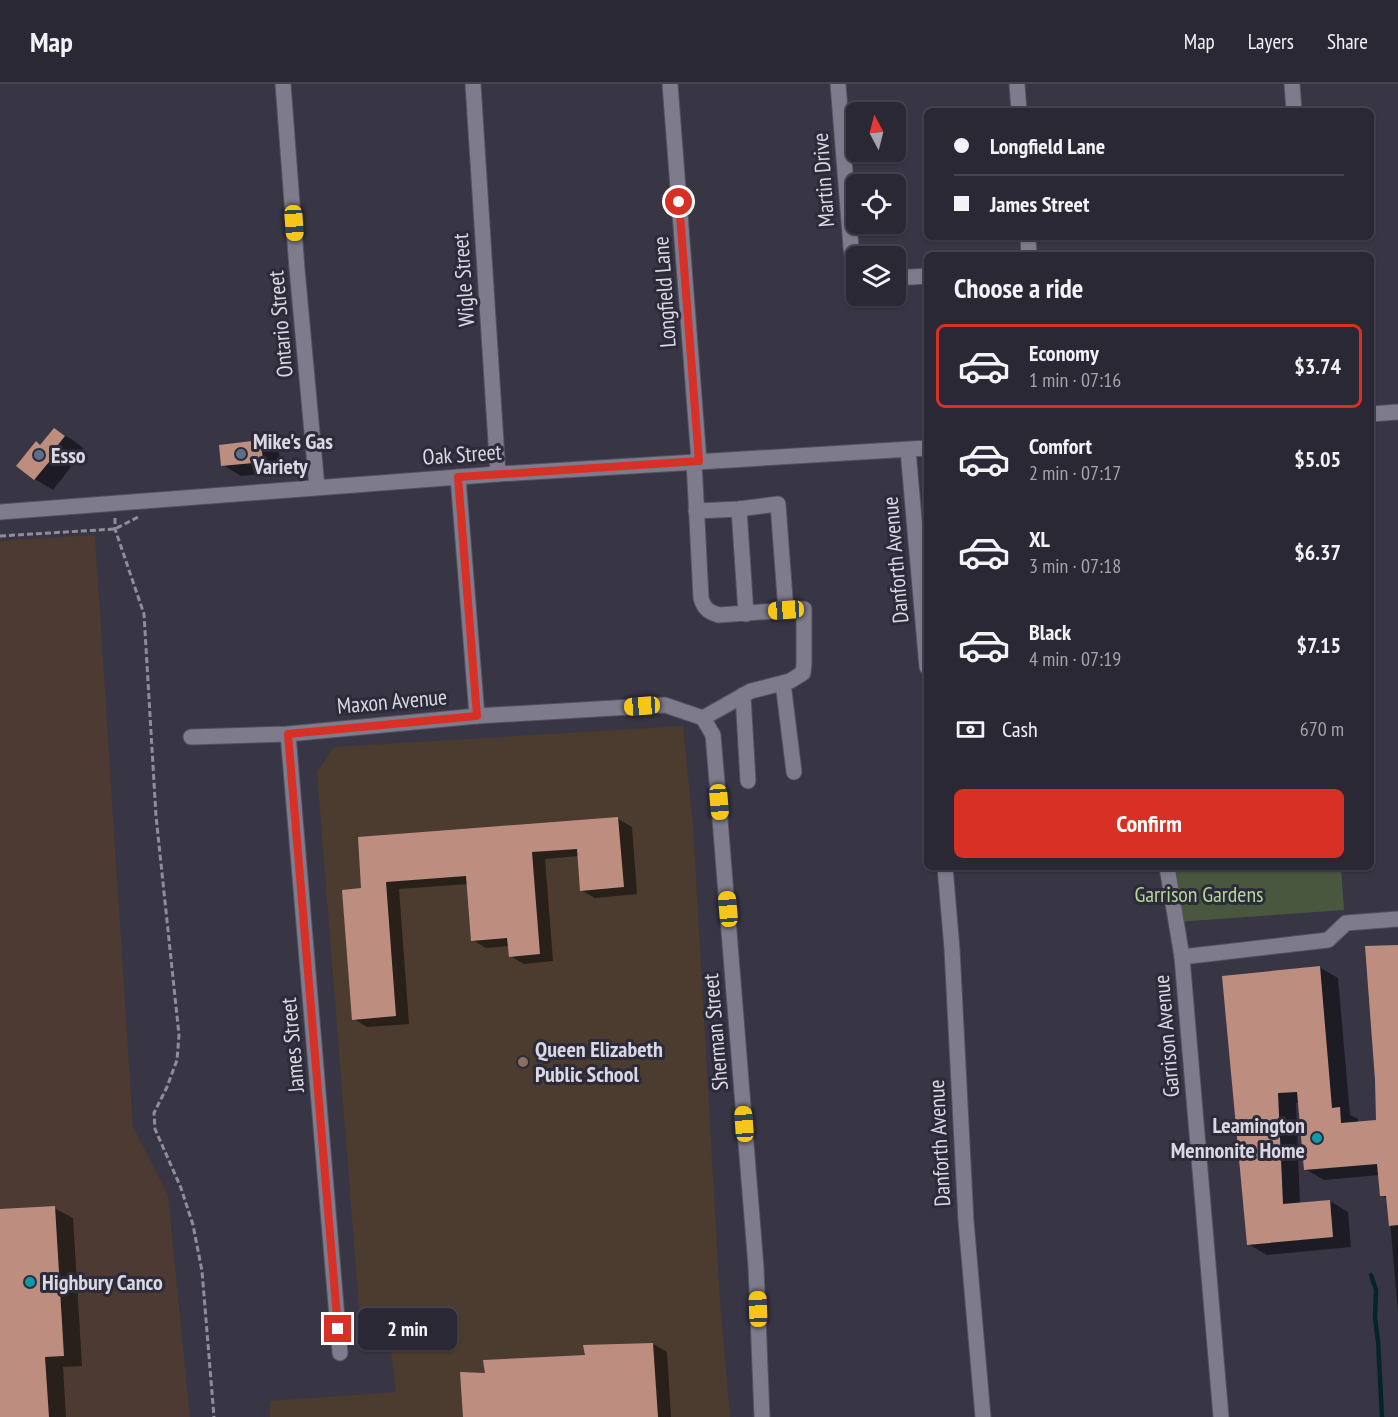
<!DOCTYPE html>
<html lang="en">
<head>
<meta charset="utf-8">
<style>
  :root { --surface:#2a2834; --page:#363440; --text:#f1f3f6; --muted:#a5a6ac; --line:#46444f; --accent:#d93025 }
  body { margin:0; font-family:"PT Sans Narrow",sans-serif; background:var(--page); color:var(--text); height:100vh; display:flex; flex-direction:column; font-size:22px; white-space:nowrap }
  * { box-sizing:border-box; margin:0 }
  p { font-size:20px; color:var(--muted) }
  .icon { flex:none; width:33px; height:33px; fill:none; stroke:currentColor; stroke-width:2; stroke-linecap:round; stroke-linejoin:round }
  .map { position:relative; flex:1; overflow:hidden }
  .panel { position:absolute; left:924px; top:168px; width:450px; height:618px; display:flex; flex-direction:column; background:var(--surface); border-radius:9px; box-shadow:0 2px 4px #0004,0 0 0 2px var(--line) }
  .panel>* { flex:none }
  .hud { position:absolute; left:924px; top:24px; width:450px; height:132px; border-radius:9px; box-shadow:0 2px 4px #0004,0 0 0 2px var(--line); display:grid; align-content:center; height:132px; padding:0 30px; background:var(--surface) }
  .needle { width:39px; rotate:353deg }
  .tools { position:absolute; left:846px; top:18px; display:grid; gap:12px }
  .tools a { display:grid; place-items:center; width:60px; height:60px; border-radius:9px; background:var(--surface); box-shadow:0 2px 4px #0004,0 0 0 2px var(--line); font-size:30px }
  .end { position:absolute; width:27px; height:27px; margin:-14px; border:8px solid #d93025; background:#fff; box-shadow:0 0 0 3px #fff }
  .from { border-radius:50% }
  .bubble { position:absolute; height:42px; border-radius:9px; background:var(--surface); box-shadow:0 2px 4px #0004,0 0 0 2px var(--line); font-size:20px; font-weight:600; line-height:42px; text-align:center }
  .car { position:absolute; width:18px; height:36px; margin:-18px -9px; border-radius:8px; box-shadow:0 0 4px 2px #0007; background:linear-gradient(#f5c518 24%,#345 0 40%,#f5c518 0 76%,#345 0 86%,#f5c518 0) }
  .hud b { display:flex; align-items:center; gap:21px; height:57px; font-size:22px }
  .hud b+b { border-top:2px solid var(--line) }
  .hud i { width:15px; height:15px; background:var(--text) }
  ul { padding:0; list-style:none }
  li { display:flex; align-items:center; gap:18px; height:84px; margin:0 12px 9px; padding:0 18px; border:3px solid transparent; border-radius:9px }
  li div { flex:1 }
  li b { display:block; font-size:22px }
  li em { font-style:normal; font-weight:600 }
  li.current { border-color:var(--accent) }
  li>.icon { width:54px; height:54px; stroke-width:1.5 }
  h2 { padding:0 30px; font-size:27px; line-height:72px }
  .pay { display:flex; align-items:center; gap:15px; height:66px; padding:0 30px; font-size:22px }
  .pay p { margin-inline-start:auto }
  .cta { display:flex; gap:12px; margin-top:auto; padding:12px 30px }
  .cta a { flex:1; height:69px; border-radius:9px; background:var(--accent); color:#fff; font-size:24px; font-weight:600; line-height:69px; text-align:center }
  header { display:flex; align-items:center; gap:36px; box-sizing:border-box; height:84px; padding:0 30px; background:var(--surface); border-bottom:2px solid var(--line) }
  header strong { font-size:28px }
  nav { display:flex; gap:33px; margin-inline-start:auto; font-size:21px }
  .map>svg:first-child { display:block }
  .industrial { fill:#4d3a33 }
  .education { fill:#4b3c2f }
  .green { fill:#49573f }
  .shadow { fill:#0007 }
  .lines { fill:none; stroke-linecap:round; stroke-linejoin:round }
  .stream { stroke:#06252a; stroke-width:4.5 }
  .building { fill:#bd8e80 }
  .minor-casing { stroke:#53515f; stroke-width:17 }
  .path { stroke:#8f8d99; stroke-width:3; stroke-dasharray:6 3; stroke-linecap:butt }
  .minor { stroke:#7e7b8d; stroke-width:15 }
  .route { stroke:#d93025; stroke-width:8 }
  .service-dot { fill:#5c6f8a; stroke:#2d2b3a; stroke-width:2 }
  .education-dot { fill:#8d6e63; stroke:#2d2b3a; stroke-width:2 }
  .culture-dot { fill:#0f9aa8; stroke:#2d2b3a; stroke-width:2 }
  .labels { text-anchor:middle; stroke-width:6; stroke-linejoin:round; paint-order:stroke }
  .street-label { font-size:22px; fill:#dad9e3; stroke:#2d2b3a }
  .poi-label { font-size:22px; font-weight:bold; fill:#dad9e3; stroke:#2d2b3a; text-anchor:start }
  .park-label { font-size:22px; fill:#b3d799; stroke:#2d2b3a }
</style>
</head>
<body>
<header>
<strong>Map</strong>
<nav><a>Map</a><a>Layers</a><a>Share</a></nav>
</header>
<div class="map">
<svg width="1398" height="1333" viewBox="0 0 1398 1333">
  <rect width="100%" height="100%" fill="#383545"/>
  <path class="industrial" d="M95 451 133 1043 168 1111 190 1333H0V457Z"/>
  <path class="education" d="M683 642 693 741 720 1215 730 1333H270V1317L396 1308 387 1234 360 1236 317 688 334 663Z"/>
  <path class="green" d="M1167 783H1341L1344 826 1176 838Z"/>
  <g class="shadow">
    <path d="M55 346 73 356 83 364 69 381 71 383 53 406 35 395 18 382 41 362Z"/>
    <path d="M261 358 279 369 281 388 241 392 223 381Z"/>
    <path d="M618 735 632 743 637 810 595 814 581 806 579 772 545 775 553 877 524 880 510 872 509 862 486 864 473 856 468 800 399 805 409 940 367 943 354 935 363 806 359 754Z"/>
    <path d="M1398 863V1228L1388 1115 1381 1111 1380 1091 1324 1096 1305 1085 1299 1018 1296 1019 1300 1120 1330 1117 1348 1128 1351 1163 1267 1171 1248 1160 1223 894 1319 883 1338 894 1350 1031 1358 1035V1039L1378 1037Z"/>
    <path d="M54 1124 73 1134 82 1282 63 1283 66 1333H0V1126Z"/>
    <path d="M653 1260 667 1268 671 1333H464L487 1291Z"/>
  </g>
  <g class="lines">
    <path class="stream" d="M1371 1191 1376 1206 1375 1234 1378 1257 1382 1333"/>
  </g>
  <g class="building">
    <path d="M54 344 65 352 51 370 54 372 34 396 16 382 36 357 40 361Z"/>
    <path d="M261 356 263 378 221 382 219 361Z"/>
    <path d="M618 733 624 803 580 807 577 765 532 768 540 870 509 873 507 854 471 857 466 792 386 798 396 932 352 936 342 806 361 804 358 753Z"/>
    <path d="M1398 861V1141L1389 1142 1386 1112H1380L1377 1080 1304 1086 1297 1008 1278 1009 1283 1120 1330 1116 1333 1153 1247 1161 1222 892 1320 882 1332 1024 1340 1023 1341 1039 1376 1036 1375 996 1365 862Z"/>
    <path d="M55 1122 64 1272 45 1273 49 1333H0V1125Z"/>
    <path d="M653 1259 658 1333H463L460 1288 485 1289 483 1276 585 1271 583 1261Z"/>
  </g>
  <g class="lines">
    <defs>
      <g id="minor">
        <path d="M283 0 297 185 317 403"/>
        <path d="M473 0 498 390"/>
        <path d="M670 0 699 377"/>
        <path d="M838 0 851 163 854 183 856 187"/>
        <path d="M1017 0 1019 27"/>
        <path d="M1292 0 1294 27"/>
        <path d="M1028 153 1029 171"/>
        <path d="M896 194 927 192"/>
        <path d="M1371 330 1398 328"/>
        <path d="M908 366 927 583"/>
        <path d="M694 377 701 514C704 525 709 528 719 531L804 525V580L803 589 790 597 751 607 703 634"/>
        <path d="M458 393 477 632"/>
        <path d="M739 425 746 530"/>
        <path d="M696 427 739 425 778 420 786 527"/>
        <path d="M0 428 498 390 927 364"/>
        <path d="M783 599 794 688"/>
        <path d="M743 611 748 697"/>
        <path d="M703 634 713 651 717 698 756 1183 762 1333"/>
        <path d="M288 650 340 1269"/>
        <path d="M191 653 288 650 477 632 665 621 703 634"/>
        <path d="M945 783 952 865 966 1137 983 1333"/>
        <path d="M1167 783 1182 873 1221 1333"/>
        <path d="M1182 873 1328 856 1346 839 1398 835"/>
      </g>
    </defs>
    <use href="#minor" class="minor-casing"/>
    <g class="path">
      <path d="M115 434V445L144 530 156 732 179 951 177 976 167 1003 154 1029 155 1045 181 1104 193 1141 202 1187 214 1333"/>
      <path d="M0 452 115 445 138 433"/>
    </g>
    <use href="#minor" class="minor"/>
  </g>
  <g class="lines">
    <path class="route" d="M338 1245 288 650 477 632 458 393 699 377 679 118"/>
  </g>
  <g class="service-dot">
    <circle cx="241" cy="370" r="6"/>
    <circle cx="39" cy="371" r="6"/>
  </g>
  <circle class="education-dot" cx="523" cy="978" r="6"/>
  <g class="culture-dot">
    <circle cx="1317" cy="1054" r="6"/>
    <circle cx="30" cy="1198" r="6"/>
  </g>
  <g class="labels">
    <g class="street-label">
      <text transform="translate(823 96) rotate(-94)" y="8">Martin Drive</text>
      <text transform="translate(463 196) rotate(-94)" y="8">Wigle Street</text>
      <text transform="translate(664 208) rotate(-94)" y="8">Longfield Lane</text>
      <text transform="translate(280 240) rotate(-95)" y="8">Ontario Street</text>
      <text transform="translate(462 370) rotate(-4)" y="8">Oak Street</text>
      <text transform="translate(895 476) rotate(-95)" y="8">Danforth Avenue</text>
      <text transform="translate(392 617) rotate(-5)" y="8">Maxon Avenue</text>
      <text transform="translate(715 948) rotate(-95)" y="8">Sherman Street</text>
      <text transform="translate(1166 952) rotate(-95)" y="8">Garrison Avenue</text>
      <text transform="translate(292 961) rotate(-95)" y="8">James Street</text>
      <text transform="translate(939 1059) rotate(-93)" y="8">Danforth Avenue</text>
    </g>
    <g class="poi-label">
      <text x="253" y="365">Mike's Gas<tspan x="253" dy="25">Variety</tspan></text>
      <text x="51" y="379">Esso</text>
      <text x="535" y="973">Queen Elizabeth<tspan x="535" dy="25">Public School</tspan></text>
      <text x="1305" y="1049" text-anchor="end">Leamington<tspan x="1305" dy="25">Mennonite Home</tspan></text>
      <text x="42" y="1206">Highbury Canco</text>
    </g>
    <g class="park-label">
      <text x="1199" y="818">Garrison Gardens</text>
    </g>
  </g>
</svg>
<div class="tools">
<a><svg class="needle" viewBox="-14 -14 28 28"><path d="M0-13l5 13h-10z" fill="#e53935"/><path d="M0 13l5-13h-10z" fill="#a5a6ac"/></svg></a>
<a><svg class="icon" aria-label="locate" viewBox="0 0 24 24"><circle cx="12" cy="12" r="6"/><path d="M12 2v4M12 18v4M2 12h4M18 12h4"/></svg></a>
<a><svg class="icon" aria-label="layers" viewBox="0 0 24 24"><path d="M12 4l9 5-9 5-9-5zM3 14l9 5 9-5"/></svg></a>
</div>
<i class="end from" style="left:679px;top:118px"></i>
<i class="end" style="left:338px;top:1245px"></i>
<div class="bubble" style="left:358px;top:1224px;width:99px">2 min</div>
<i class="car" style="left:294px;top:139px;rotate:176deg"></i>
<i class="car" style="left:786px;top:526px;rotate:266deg"></i>
<i class="car" style="left:642px;top:622px;rotate:266deg"></i>
<i class="car" style="left:719px;top:718px;rotate:175deg"></i>
<i class="car" style="left:728px;top:825px;rotate:355deg"></i>
<i class="car" style="left:744px;top:1040px;rotate:356deg"></i>
<i class="car" style="left:758px;top:1225px;rotate:358deg"></i>
<div class="hud">
<b><i class="from"></i>Longfield Lane</b>
<b><i></i>James Street</b>
</div>
<section class="panel">
<h2>Choose a ride</h2>
<ul>
<li class="current"><svg class="icon" aria-label="car" viewBox="0 0 24 24"><path d="M5 17H2v-5l4-1 3-4h7l3 4 3 1v5h-3M9 17h6M6 11h13"/><circle cx="7" cy="17" r="2"/><circle cx="17" cy="17" r="2"/></svg><div><b>Economy</b><p>1 min · 07:16</p></div><em>$3.74</em></li>
<li><svg class="icon" aria-label="car" viewBox="0 0 24 24"><path d="M5 17H2v-5l4-1 3-4h7l3 4 3 1v5h-3M9 17h6M6 11h13"/><circle cx="7" cy="17" r="2"/><circle cx="17" cy="17" r="2"/></svg><div><b>Comfort</b><p>2 min · 07:17</p></div><em>$5.05</em></li>
<li><svg class="icon" aria-label="car" viewBox="0 0 24 24"><path d="M5 17H2v-5l4-1 3-4h7l3 4 3 1v5h-3M9 17h6M6 11h13"/><circle cx="7" cy="17" r="2"/><circle cx="17" cy="17" r="2"/></svg><div><b>XL</b><p>3 min · 07:18</p></div><em>$6.37</em></li>
<li><svg class="icon" aria-label="car" viewBox="0 0 24 24"><path d="M5 17H2v-5l4-1 3-4h7l3 4 3 1v5h-3M9 17h6M6 11h13"/><circle cx="7" cy="17" r="2"/><circle cx="17" cy="17" r="2"/></svg><div><b>Black</b><p>4 min · 07:19</p></div><em>$7.15</em></li>
</ul>
<div class="pay"><svg class="icon" aria-label="cash" viewBox="0 0 24 24"><path d="M3 7h18v10H3z"/><circle cx="12" cy="12" r="2"/></svg>Cash<p>670 m</p></div>
<div class="cta"><a>Confirm</a></div>
</section>
</div>
</body>
</html>
